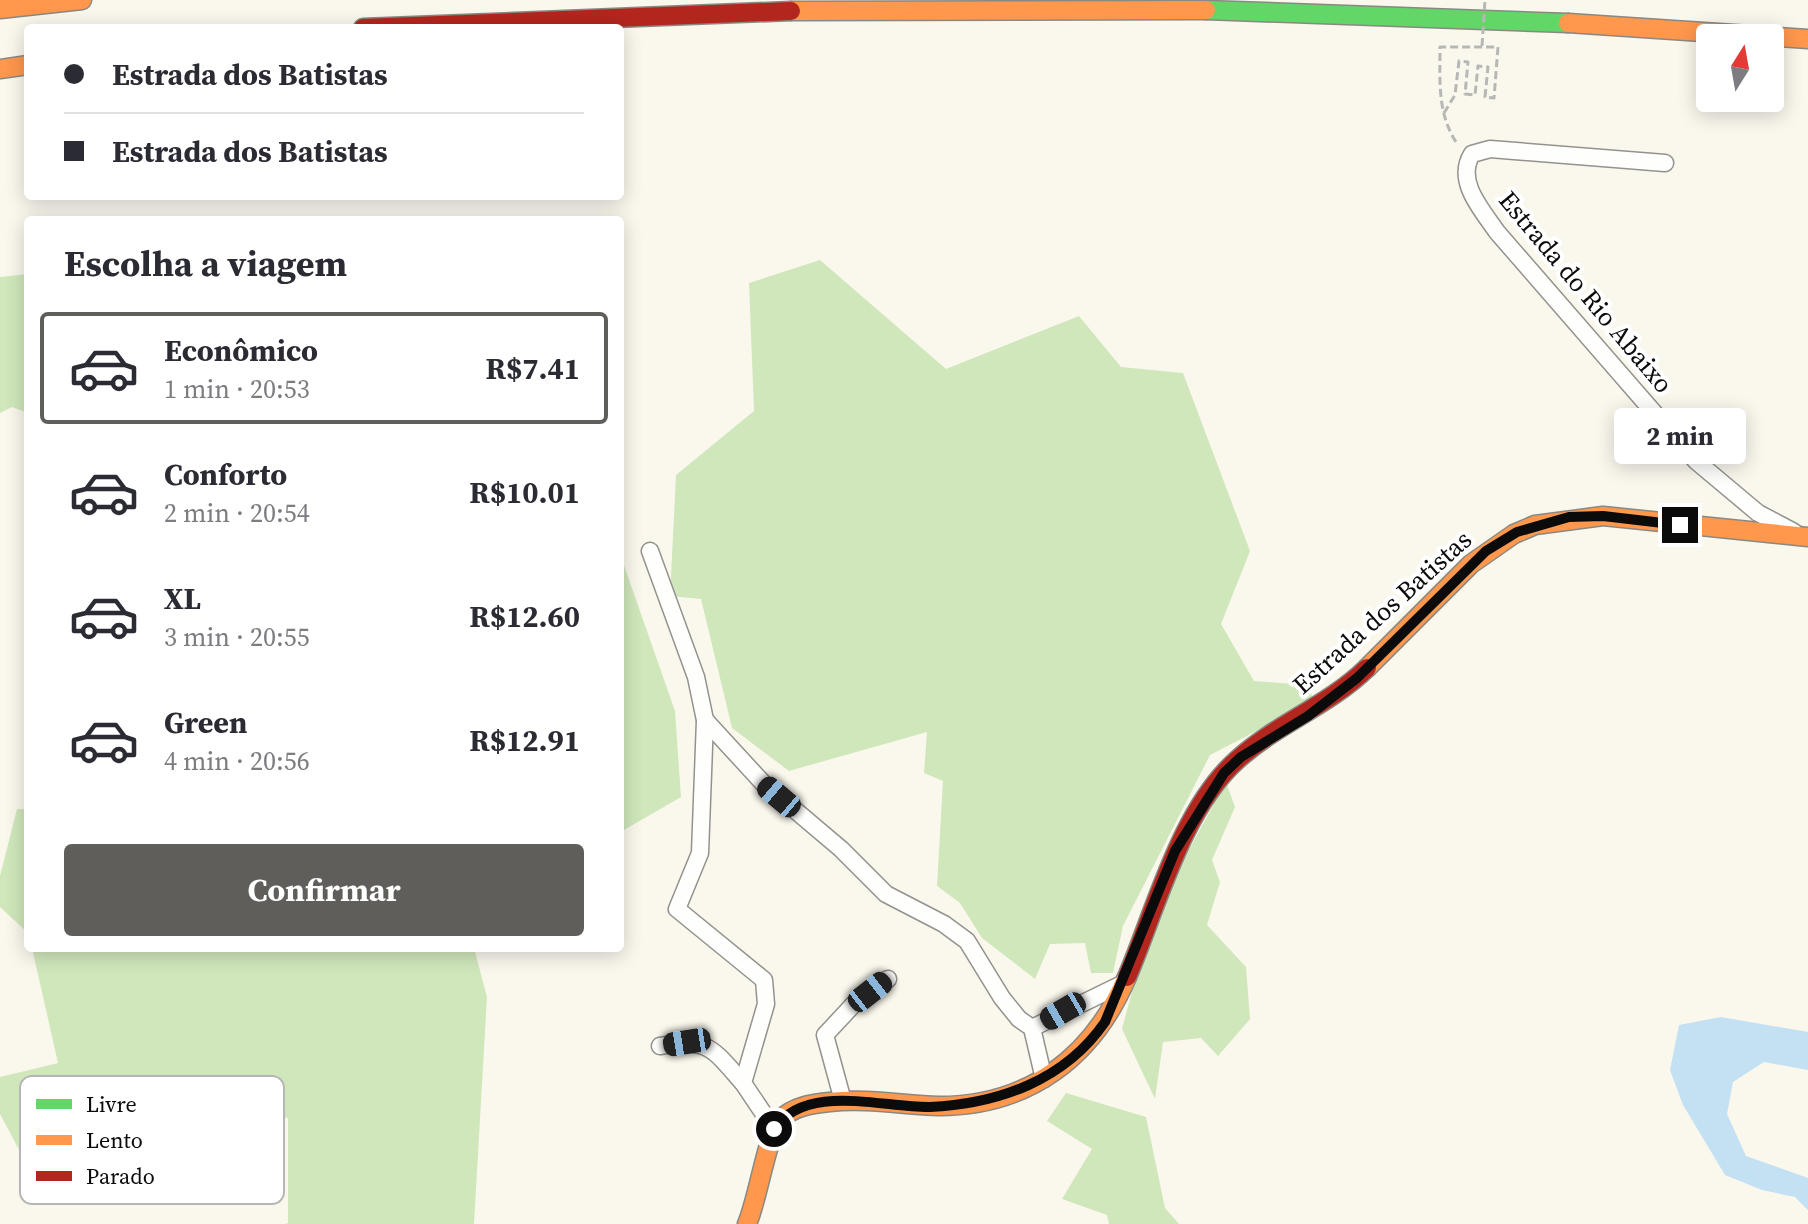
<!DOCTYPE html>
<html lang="pt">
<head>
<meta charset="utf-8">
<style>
  :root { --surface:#fff; --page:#f7f7f7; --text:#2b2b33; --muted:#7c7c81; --line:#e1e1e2; --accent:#5f5e5a }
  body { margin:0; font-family:"Source Serif 4",serif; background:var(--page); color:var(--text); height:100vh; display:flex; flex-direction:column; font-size:30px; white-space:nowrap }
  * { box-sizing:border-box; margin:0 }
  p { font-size:26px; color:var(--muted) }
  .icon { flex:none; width:44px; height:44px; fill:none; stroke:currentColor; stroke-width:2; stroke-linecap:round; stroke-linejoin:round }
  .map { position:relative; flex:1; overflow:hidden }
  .sheet { position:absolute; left:24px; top:216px; width:600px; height:736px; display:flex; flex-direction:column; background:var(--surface); border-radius:8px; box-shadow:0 4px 20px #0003 }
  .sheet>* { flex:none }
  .banner { position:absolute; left:24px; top:24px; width:600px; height:176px; border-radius:8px; box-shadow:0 4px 20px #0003; display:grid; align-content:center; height:176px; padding:0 40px; background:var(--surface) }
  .needle { width:52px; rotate:11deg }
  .fabs { position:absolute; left:1696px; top:24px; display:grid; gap:16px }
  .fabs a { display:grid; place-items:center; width:88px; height:88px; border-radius:8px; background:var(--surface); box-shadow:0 4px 20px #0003; font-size:40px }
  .end { position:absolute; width:36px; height:36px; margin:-18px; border:10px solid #0b0b0b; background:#fff; box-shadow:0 0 0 4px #fff }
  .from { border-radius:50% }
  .bubble { position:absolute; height:56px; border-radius:8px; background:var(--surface); box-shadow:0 4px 20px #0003; font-size:26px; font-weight:700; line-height:56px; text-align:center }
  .car { position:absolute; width:24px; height:48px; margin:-24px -12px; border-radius:10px; box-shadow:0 0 6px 2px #0007; background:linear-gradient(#222 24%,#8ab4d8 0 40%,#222 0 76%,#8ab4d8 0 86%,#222 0) }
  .banner b { display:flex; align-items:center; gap:28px; height:76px; font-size:30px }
  .banner b+b { border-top:2px solid var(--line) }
  .banner i { width:20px; height:20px; background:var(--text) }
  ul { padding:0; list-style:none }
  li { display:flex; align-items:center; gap:24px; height:112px; margin:0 16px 12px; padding:0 24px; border:4px solid transparent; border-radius:8px }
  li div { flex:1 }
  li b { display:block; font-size:30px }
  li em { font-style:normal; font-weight:700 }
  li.active { border-color:var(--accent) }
  li>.icon { width:72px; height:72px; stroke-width:1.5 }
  h2 { padding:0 40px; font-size:36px; line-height:96px }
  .cta { display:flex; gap:16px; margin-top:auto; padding:16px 40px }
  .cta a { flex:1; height:92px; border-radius:8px; background:var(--accent); color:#fff; font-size:32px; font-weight:700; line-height:92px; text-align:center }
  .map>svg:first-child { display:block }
  .forest { fill:#d0e7bb }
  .water { fill:#c4e0f3 }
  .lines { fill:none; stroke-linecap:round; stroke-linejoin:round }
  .street-casing { stroke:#93928d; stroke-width:19 }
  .fast-casing { stroke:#898883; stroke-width:21 }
  .slow-casing { stroke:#898883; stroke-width:21 }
  .jam-casing { stroke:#898883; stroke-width:21 }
  .path { stroke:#b7b7b5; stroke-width:3; stroke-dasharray:8 4; stroke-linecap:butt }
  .street { stroke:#fefefc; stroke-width:16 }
  .fast { stroke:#63d668; stroke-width:18 }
  .slow { stroke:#ff974d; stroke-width:18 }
  .jam { stroke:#b3261e; stroke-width:18 }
  .path-bridge { stroke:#b7b7b5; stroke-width:3; stroke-dasharray:8 4; stroke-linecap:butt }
  .route { stroke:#0b0b0b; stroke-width:10 }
  .labels { text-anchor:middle; stroke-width:8; stroke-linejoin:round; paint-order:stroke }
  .street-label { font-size:26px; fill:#0b0b0b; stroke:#fff }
  .key { fill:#fff; stroke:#b6b6b6; stroke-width:2 }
  .key-label { font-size:22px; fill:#0b0b0b }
</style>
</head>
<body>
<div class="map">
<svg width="1808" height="1224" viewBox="0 0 1808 1224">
  <rect width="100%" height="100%" fill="#faf8ed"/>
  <g class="forest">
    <path d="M820 260 946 369 1079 316 1121 367 1183 373 1250 551 1221 624 1254 681 1310 685 1313 702 1210 755 1123 926 1113 973H1091L1085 943 1050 944 1035 979 982 938 960 903 937 886 943 781 924 773 927 732 789 771 732 728 701 599 670 596 676 475 754 411 749 283Z"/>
    <path d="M28 274V413L12 407 0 413V277Z"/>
    <path d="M620 554 675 711 681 797 624 830 620 826Z"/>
    <path d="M1226 782 1235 807 1212 860 1220 882 1207 925 1246 967 1250 1019 1218 1056 1201 1038 1163 1042 1155 1099 1122 1029 1152 917Z"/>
    <path d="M17 809H28V933L0 907V876Z"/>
    <path d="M32 948H474L487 997 474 1224H285L288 1223V1118L128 1089 34 1178 0 1114V1077L58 1063Z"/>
    <path d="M1066 1093 1146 1117 1165 1208 1179 1224H1109L1107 1215 1062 1199 1092 1149 1047 1121Z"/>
  </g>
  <path class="water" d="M1721 1017 1808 1032V1070L1764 1062 1733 1082 1727 1114 1746 1156 1808 1178V1210L1795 1197 1762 1190 1725 1175 1683 1105 1670 1070 1679 1025Z"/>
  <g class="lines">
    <defs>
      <g id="street">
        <path d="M1665 163 1490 149 1472 154C1455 181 1482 210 1497 232L1696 461 1758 513 1794 532"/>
        <path d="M650 551 696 677 705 720 700 853 677 909 764 980 766 1004 743 1083 774 1129"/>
        <path d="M705 720 763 783 841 849 886 894 944 924 967 941 1002 998 1019 1019 1032 1028 1044 1079"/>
        <path d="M1032 1028 1122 984"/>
        <path d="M660 1046C709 1038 712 1048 743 1083"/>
        <path d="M843 1101 825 1035 853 1005 888 979"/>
      </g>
      <path id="fast" d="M1206 10 1568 23"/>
      <g id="slow">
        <path d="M0 9 82 0"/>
        <path d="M791 11 1206 10"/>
        <path d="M1568 23 1808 39"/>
        <path d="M0 69 28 65"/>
        <path d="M1367 668 1471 564 1514 534 1535 525 1603 516 1808 537"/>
        <path d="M747 1224C758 1199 767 1135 780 1120 793 1106 812 1104 830 1102 866 1098 903 1105 939 1106 1029 1106 1093 1057 1127 977"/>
      </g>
      <g id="jam">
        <path d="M363 28 791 11"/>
        <path d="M1127 977C1156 909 1181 810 1237 760 1276 724 1328 706 1367 668"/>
      </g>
    </defs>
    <use href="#street" class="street-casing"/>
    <use href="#fast" class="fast-casing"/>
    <use href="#slow" class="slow-casing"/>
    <use href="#jam" class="jam-casing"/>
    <path class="path" d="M1444 113 1455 95 1459 61 1468 62 1465 94 1475 95 1478 66 1488 67 1485 97 1494 98 1498 47H1440C1440 82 1437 115 1458 145"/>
    <use href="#street" class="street"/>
    <use href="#fast" class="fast"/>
    <use href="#slow" class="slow"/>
    <use href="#jam" class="jam"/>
    <path class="path-bridge" d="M1482 46 1485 0"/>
  </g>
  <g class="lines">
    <path class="route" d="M774 1129C806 1082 883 1108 930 1107 999 1104 1065 1080 1105 1022L1175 851 1224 773 1241 757 1308 716 1357 678 1486 551 1517 532 1569 517 1603 516 1680 525"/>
  </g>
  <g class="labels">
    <g class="street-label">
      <text transform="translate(1586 292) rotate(50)" y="9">Estrada do Rio Abaixo</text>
      <text transform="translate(1382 612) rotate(-42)" y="9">Estrada dos Batistas</text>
    </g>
  </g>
  <rect x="20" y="1076" width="264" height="128" rx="12" class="key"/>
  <rect x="36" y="1099" width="36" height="10" fill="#63d668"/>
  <rect x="36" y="1135" width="36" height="10" fill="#ff974d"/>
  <rect x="36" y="1171" width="36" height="10" fill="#b3261e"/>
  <g class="key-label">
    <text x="86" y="1112">Livre</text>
    <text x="86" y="1148">Lento</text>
    <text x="86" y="1184">Parado</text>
  </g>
</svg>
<div class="fabs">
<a><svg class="needle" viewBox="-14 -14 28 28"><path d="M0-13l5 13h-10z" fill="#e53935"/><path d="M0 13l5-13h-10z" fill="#7c7c81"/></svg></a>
</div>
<i class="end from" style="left:774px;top:1129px"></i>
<i class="end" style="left:1680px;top:525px"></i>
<div class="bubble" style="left:1614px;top:408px;width:132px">2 min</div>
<i class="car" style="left:779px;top:797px;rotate:310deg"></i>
<i class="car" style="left:870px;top:992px;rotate:52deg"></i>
<i class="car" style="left:1063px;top:1011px;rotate:240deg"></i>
<i class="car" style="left:687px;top:1042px;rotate:261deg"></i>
<div class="banner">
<b><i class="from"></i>Estrada dos Batistas</b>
<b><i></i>Estrada dos Batistas</b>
</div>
<section class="sheet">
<h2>Escolha a viagem</h2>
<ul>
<li class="active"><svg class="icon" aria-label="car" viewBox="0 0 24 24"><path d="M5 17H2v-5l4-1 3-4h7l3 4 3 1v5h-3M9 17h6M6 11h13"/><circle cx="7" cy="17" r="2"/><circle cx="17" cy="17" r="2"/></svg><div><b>Econômico</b><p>1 min · 20:53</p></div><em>R$7.41</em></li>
<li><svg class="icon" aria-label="car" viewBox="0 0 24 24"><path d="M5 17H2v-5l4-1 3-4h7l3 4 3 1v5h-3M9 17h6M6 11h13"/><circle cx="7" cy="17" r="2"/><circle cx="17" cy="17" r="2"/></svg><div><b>Conforto</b><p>2 min · 20:54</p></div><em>R$10.01</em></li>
<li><svg class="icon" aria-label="car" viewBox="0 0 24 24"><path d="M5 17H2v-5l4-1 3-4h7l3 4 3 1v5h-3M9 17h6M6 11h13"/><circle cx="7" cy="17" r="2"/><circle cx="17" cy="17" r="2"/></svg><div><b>XL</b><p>3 min · 20:55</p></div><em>R$12.60</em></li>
<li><svg class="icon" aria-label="car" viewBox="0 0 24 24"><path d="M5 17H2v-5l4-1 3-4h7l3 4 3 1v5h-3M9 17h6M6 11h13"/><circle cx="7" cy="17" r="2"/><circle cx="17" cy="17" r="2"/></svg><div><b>Green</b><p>4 min · 20:56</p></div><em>R$12.91</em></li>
</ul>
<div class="cta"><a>Confirmar</a></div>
</section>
</div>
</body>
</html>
